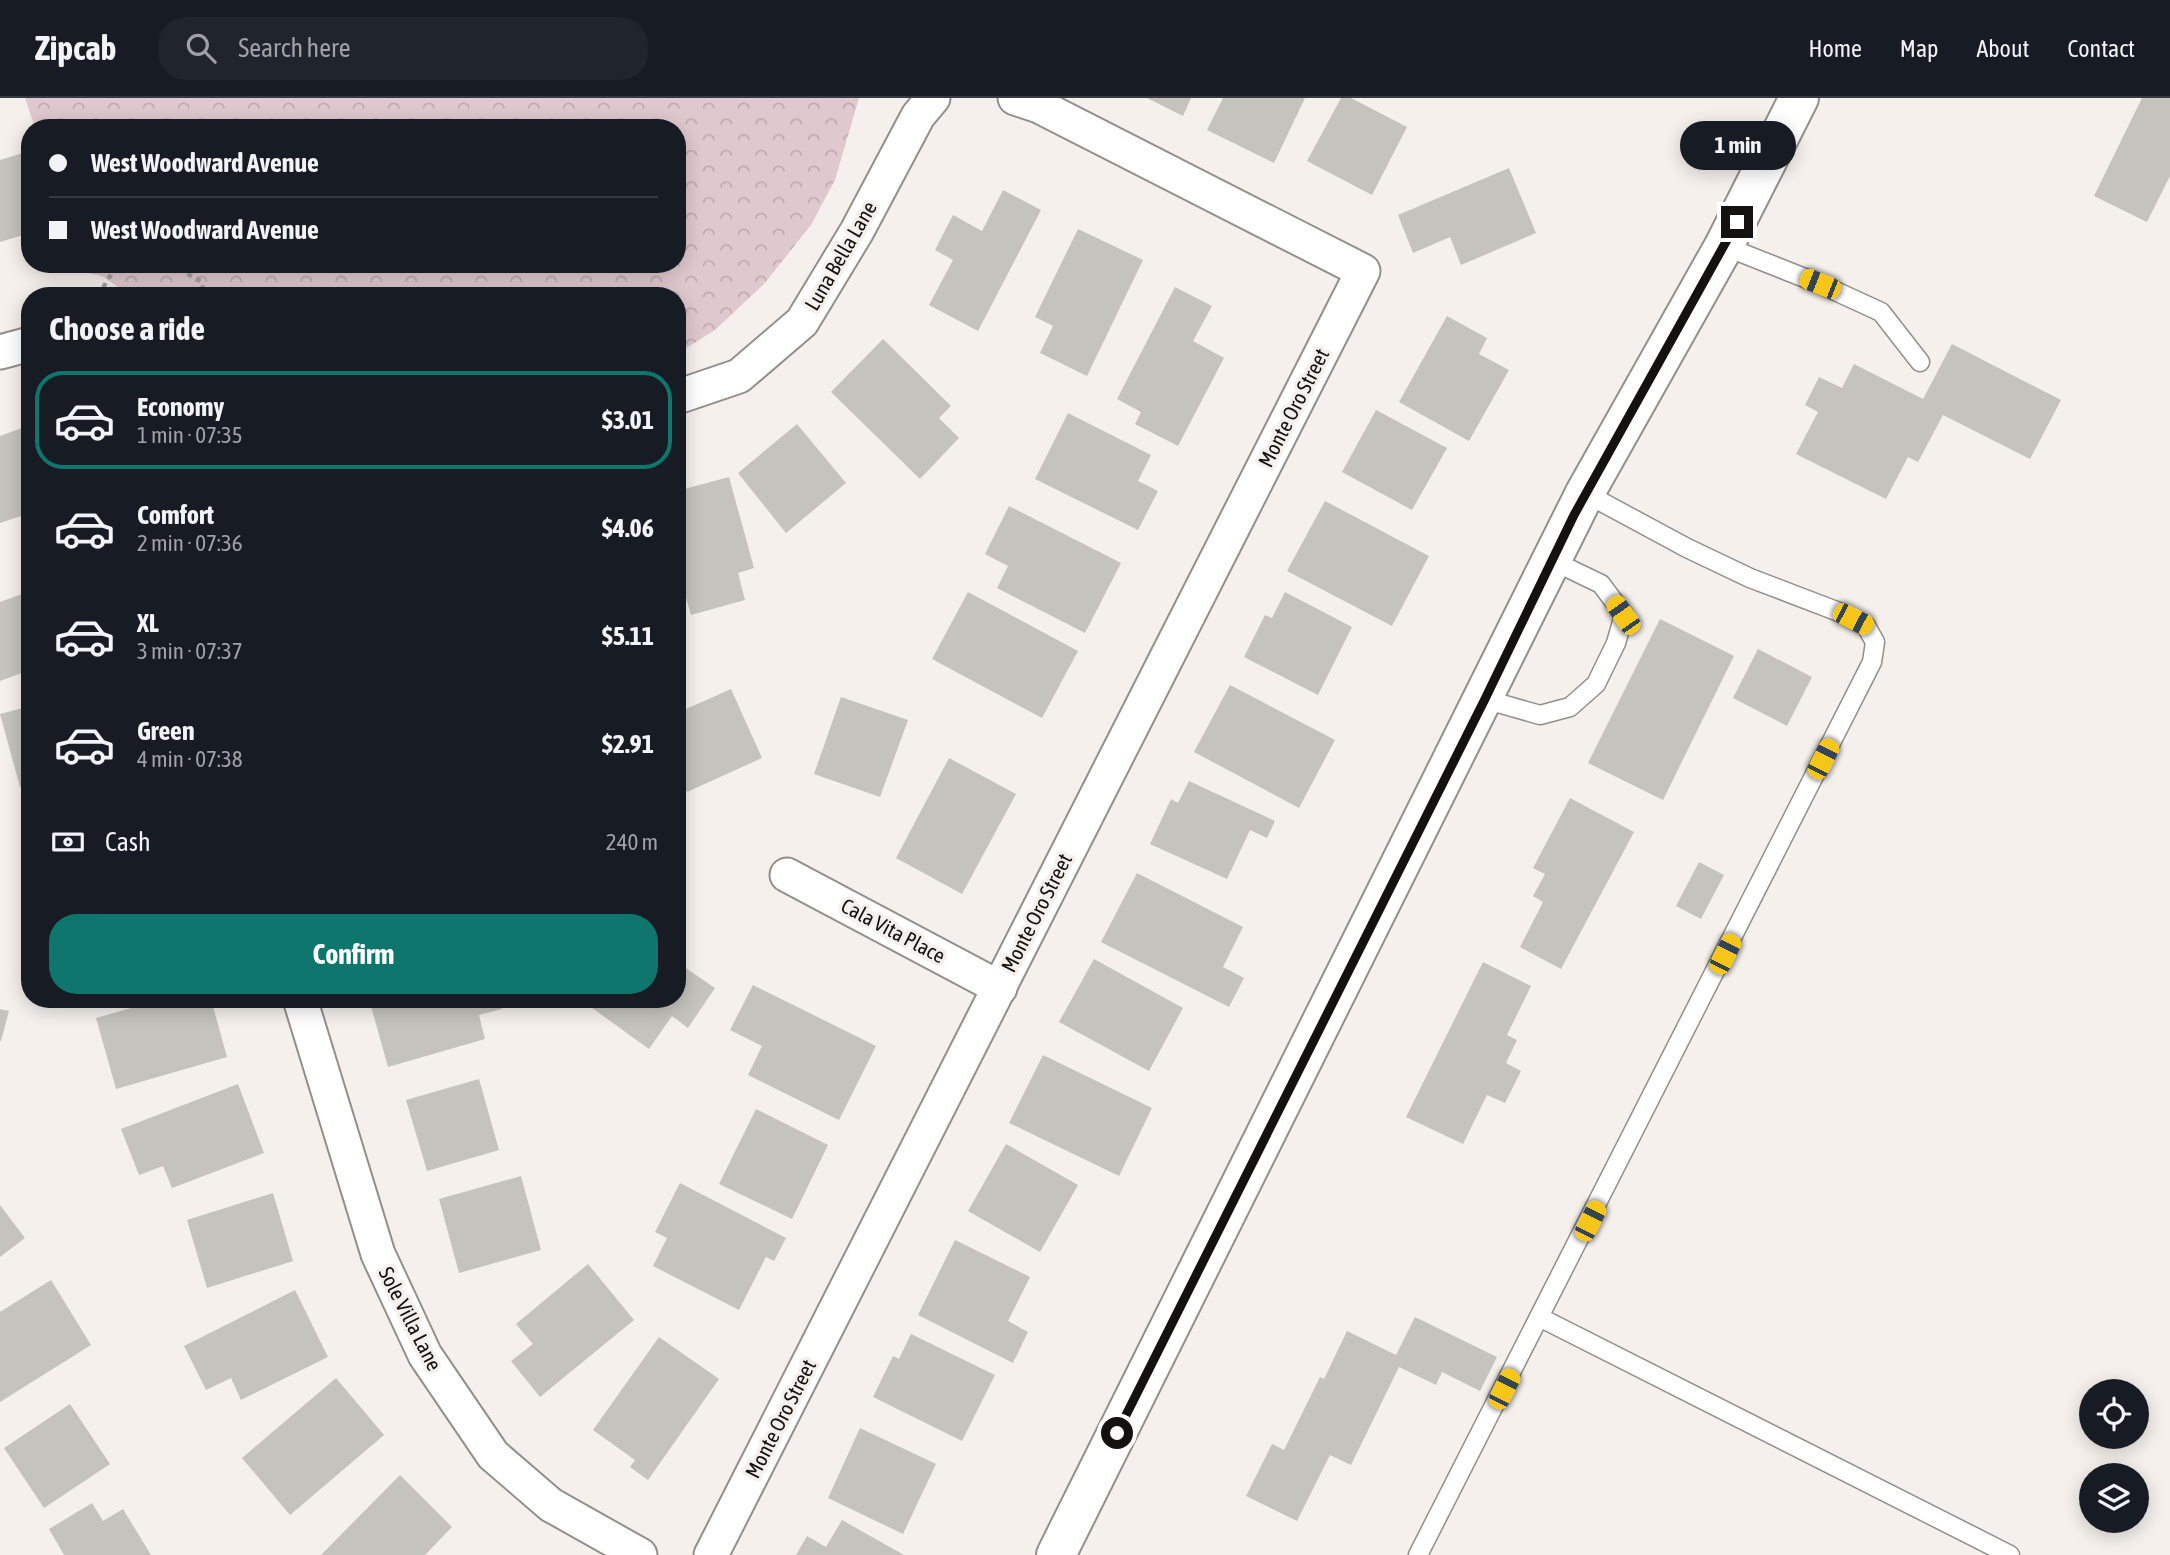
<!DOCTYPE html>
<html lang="en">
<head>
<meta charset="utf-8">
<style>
  :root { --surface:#171b24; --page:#20242c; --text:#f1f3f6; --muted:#9ea1a6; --line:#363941; --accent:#0f766e }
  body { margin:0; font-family:"Asap Condensed",sans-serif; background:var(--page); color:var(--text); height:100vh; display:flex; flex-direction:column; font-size:26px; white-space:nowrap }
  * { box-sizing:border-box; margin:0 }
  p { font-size:23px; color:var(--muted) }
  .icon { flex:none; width:38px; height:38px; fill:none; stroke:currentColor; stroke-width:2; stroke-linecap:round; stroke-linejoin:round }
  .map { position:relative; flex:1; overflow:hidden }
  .drawer { position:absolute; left:21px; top:189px; width:665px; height:721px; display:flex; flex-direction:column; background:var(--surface); border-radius:28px; box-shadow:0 4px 18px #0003 }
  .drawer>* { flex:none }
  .guide { position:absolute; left:21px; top:21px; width:665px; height:154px; border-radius:28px; box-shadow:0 4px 18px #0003; display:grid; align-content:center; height:154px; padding:0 28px; background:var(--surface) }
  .buttons { position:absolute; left:2079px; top:1281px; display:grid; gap:14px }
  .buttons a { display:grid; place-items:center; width:70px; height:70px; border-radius:50%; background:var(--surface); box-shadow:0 4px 18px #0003; font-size:35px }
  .end { position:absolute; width:32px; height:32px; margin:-16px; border:9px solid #131210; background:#fff; box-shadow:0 0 0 4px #fff }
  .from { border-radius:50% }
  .bubble { position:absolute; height:49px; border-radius:24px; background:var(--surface); box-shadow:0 4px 18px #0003; font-size:23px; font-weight:700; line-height:49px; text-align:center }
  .car { position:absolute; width:21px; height:42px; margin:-21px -10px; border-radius:9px; box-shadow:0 0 5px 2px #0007; background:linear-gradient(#f5c518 24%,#345 0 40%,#f5c518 0 76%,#345 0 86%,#f5c518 0) }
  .guide b { display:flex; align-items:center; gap:24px; height:66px; font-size:26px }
  .guide b+b { border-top:2px solid var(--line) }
  .guide i { width:18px; height:18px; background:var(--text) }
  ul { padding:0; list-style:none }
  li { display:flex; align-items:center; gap:21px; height:98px; margin:0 14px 10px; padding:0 14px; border:4px solid transparent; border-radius:28px }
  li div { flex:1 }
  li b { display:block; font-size:26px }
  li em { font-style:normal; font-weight:700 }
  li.current { border-color:var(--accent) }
  li>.icon { width:63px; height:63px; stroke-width:1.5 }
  h2 { padding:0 28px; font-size:32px; line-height:84px }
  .pay { display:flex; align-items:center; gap:18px; height:77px; padding:0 28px; font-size:26px }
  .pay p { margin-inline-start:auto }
  .button { display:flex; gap:14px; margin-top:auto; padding:14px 28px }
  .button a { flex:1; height:80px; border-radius:28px; background:var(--accent); color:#fff; font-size:28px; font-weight:700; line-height:80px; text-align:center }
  header { display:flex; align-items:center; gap:42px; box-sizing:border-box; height:98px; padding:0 35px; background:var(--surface); border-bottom:2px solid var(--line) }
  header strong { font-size:33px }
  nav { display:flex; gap:38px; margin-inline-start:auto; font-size:24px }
  .search { width:490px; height:63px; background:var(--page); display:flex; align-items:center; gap:18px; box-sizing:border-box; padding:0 24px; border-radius:28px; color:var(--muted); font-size:26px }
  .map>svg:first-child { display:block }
  .park { fill:url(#park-crowns) }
  .building { fill:#c5c3bd }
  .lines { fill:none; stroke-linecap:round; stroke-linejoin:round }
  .service-casing { stroke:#948f8b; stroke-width:21 }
  .minor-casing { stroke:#948f8b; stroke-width:37 }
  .tertiary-casing { stroke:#948f8b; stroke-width:42 }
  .path { stroke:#a6a29f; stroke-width:4.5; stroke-dasharray:5 5; stroke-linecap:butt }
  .service { stroke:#fff; stroke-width:18 }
  .minor { stroke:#fff; stroke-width:33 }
  .tertiary { stroke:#fff; stroke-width:38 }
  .route { stroke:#131210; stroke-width:9 }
  .labels { text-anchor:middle; stroke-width:7; stroke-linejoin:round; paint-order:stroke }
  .street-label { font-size:21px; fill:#131210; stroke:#f5f0ec }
</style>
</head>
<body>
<header>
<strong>Zipcab</strong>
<div class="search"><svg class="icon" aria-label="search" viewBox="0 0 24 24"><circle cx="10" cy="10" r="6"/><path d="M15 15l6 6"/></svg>Search here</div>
<nav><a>Home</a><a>Map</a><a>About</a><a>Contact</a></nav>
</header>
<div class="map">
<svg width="2170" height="1457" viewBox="0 0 2170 1457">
  <defs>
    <pattern id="park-crowns" width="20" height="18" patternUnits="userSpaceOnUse" patternTransform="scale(1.75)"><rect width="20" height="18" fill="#e0c9ce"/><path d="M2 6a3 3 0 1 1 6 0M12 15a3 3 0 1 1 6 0" fill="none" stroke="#bfacb0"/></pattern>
  </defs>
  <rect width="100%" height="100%" fill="#f5f0ec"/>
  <path class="park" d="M25 0H859L835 82 811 127 764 186 715 232 677 256V198H131L102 178 84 174 81 166H677V30H35Z"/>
  <g class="building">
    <path d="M1147 0H1191L1183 18Z"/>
    <path d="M1223 0H1305L1274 65 1207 32Z"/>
    <path d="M1341 0H1351L1407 29 1372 97 1307 63Z"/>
    <path d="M2142 0H2170V78L2147 124 2094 98Z"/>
    <path d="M23 55 30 79V135L0 144V62Z"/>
    <path d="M1509 70 1536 135 1461 167 1450 139 1413 155 1398 117Z"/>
    <path d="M1003 92 1041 112 978 233 929 207 953 162 935 152 953 117 982 133Z"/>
    <path d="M1078 131 1143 162 1087 278 1040 255 1053 228 1035 219Z"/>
    <path d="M1175 189 1212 208 1193 243 1224 260 1178 348 1135 326 1141 314 1117 301Z"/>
    <path d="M1447 218 1487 240 1479 256 1509 272 1469 343 1399 304Z"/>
    <path d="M883 241 951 308 939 320 959 340 920 381 831 294Z"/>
    <path d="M1952 246 2061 302 2030 361 1943 317 1918 364 1908 359 1886 401 1796 356 1818 314 1805 307 1819 279 1842 290 1854 266 1923 301Z"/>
    <path d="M1376 312 1447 350 1412 412 1342 374Z"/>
    <path d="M1068 315 1151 357 1138 383 1158 393 1138 432 1035 381Z"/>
    <path d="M797 326 846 385 786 435 738 375Z"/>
    <path d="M30 327V415L0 425V338Z"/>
    <path d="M729 379 754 470 738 475 745 502 691 517 677 468V393Z"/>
    <path d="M1325 403 1429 458 1392 528 1287 473Z"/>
    <path d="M1009 408 1121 465 1085 535 997 490 1008 468 985 456Z"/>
    <path d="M30 493V572L0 583V504Z"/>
    <path d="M968 494 1078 553 1042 620 932 561Z"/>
    <path d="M1285 494 1352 529 1318 597 1244 559 1265 517 1272 520Z"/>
    <path d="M1660 521 1734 558 1663 702 1588 665Z"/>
    <path d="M1758 551 1812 579 1787 628 1733 600Z"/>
    <path d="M1230 587 1335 642 1299 710 1194 654Z"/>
    <path d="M731 591 762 660 687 694 677 673V615Z"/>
    <path d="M841 599 908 622 880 699 814 676Z"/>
    <path d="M30 608V686L20 689 0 616Z"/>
    <path d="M949 660 1016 696 962 796 896 760Z"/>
    <path d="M1189 683 1275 723 1267 740 1250 732 1227 781 1150 746 1171 701 1178 705Z"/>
    <path d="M1570 700 1634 734 1561 871 1520 849 1543 804 1533 798 1545 776 1533 770Z"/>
    <path d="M1699 764 1724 777 1701 821 1676 808Z"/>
    <path d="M1137 775 1243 829 1223 869 1244 880 1229 909 1101 844Z"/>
    <path d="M1094 861 1183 910 1149 973 1059 924Z"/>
    <path d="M677 864 715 890 688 930 672 918 649 951 592 910 599 901H677Z"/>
    <path d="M1483 864 1531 888 1507 937 1517 942 1506 965 1521 973 1505 1005 1487 997 1463 1046 1406 1019Z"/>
    <path d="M753 887 876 948 839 1022 748 977 762 948 730 932Z"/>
    <path d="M163 901H211L227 959 116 991 96 920Z"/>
    <path d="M369 901H499L502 911 479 917 485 941 388 969Z"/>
    <path d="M0 911 9 913 1 943H0Z"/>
    <path d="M1043 957 1152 1010 1119 1078 1009 1025Z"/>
    <path d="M479 981 499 1052 427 1073 406 1002Z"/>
    <path d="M238 986 264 1055 172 1090 163 1068 139 1077 121 1031Z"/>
    <path d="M756 1011 828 1047 792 1121 719 1086Z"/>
    <path d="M1006 1046 1078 1087 1040 1154 968 1113Z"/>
    <path d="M521 1078 541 1152 459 1175 439 1101Z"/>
    <path d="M680 1085 786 1140 774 1163 766 1159 739 1212 653 1168 667 1140 655 1134Z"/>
    <path d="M273 1095 293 1163 207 1190 187 1122Z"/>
    <path d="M0 1107 25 1140 0 1159Z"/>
    <path d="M955 1142 1030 1179 1008 1223 1028 1234 1013 1265 918 1217Z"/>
    <path d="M588 1166 634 1222 540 1299 511 1263 533 1246 516 1226Z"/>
    <path d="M51 1182 91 1247 0 1304V1214Z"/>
    <path d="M295 1192 328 1259 241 1302 231 1280 206 1292 184 1248Z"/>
    <path d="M1415 1219 1497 1259 1480 1293 1442 1274 1436 1287 1399 1269 1351 1367 1330 1357 1297 1423 1246 1398 1272 1346 1284 1352 1320 1279 1324 1281 1347 1233 1396 1257Z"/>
    <path d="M911 1236 995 1277 962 1343 873 1299 893 1258 899 1261Z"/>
    <path d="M659 1239 719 1281 648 1382 630 1369 635 1362 593 1332Z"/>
    <path d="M336 1280 384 1337 290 1417 242 1360Z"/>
    <path d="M70 1306 110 1366 44 1410 4 1350Z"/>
    <path d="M860 1330 936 1366 903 1436 828 1400Z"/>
    <path d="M400 1377 452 1429 425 1457H321Z"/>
    <path d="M92 1405 103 1423 123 1411 151 1457H64L49 1431Z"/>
    <path d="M842 1422 904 1457H796L807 1438 826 1449Z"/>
  </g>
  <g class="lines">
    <defs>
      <g id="service">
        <path d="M1724 148 1820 186 1881 214 1920 264"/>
        <path d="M1484 601 1540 617 1570 609 1596 586 1616 545 1624 517 1601 486 1551 462"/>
        <path d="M1541 1220 2010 1457"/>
        <path d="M1418 1457 1872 564 1875 544 1866 528 1839 514 1750 480 1687 450 1585 395"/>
      </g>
      <g id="minor">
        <path d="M0 254 30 246"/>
        <path d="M677 299 739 278 802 224 857 133 918 18 933 0"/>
        <path d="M787 777 1000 890"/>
        <path d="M300 901 378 1156 425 1257 493 1357 551 1407 640 1457"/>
        <path d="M711 1457 1363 173 1039 8 1015 0"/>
      </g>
      <path id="tertiary" d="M1056 1457 1585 395 1724 148 1799 0"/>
    </defs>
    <use href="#service" class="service-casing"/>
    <use href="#minor" class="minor-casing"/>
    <use href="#tertiary" class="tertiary-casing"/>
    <g class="path">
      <path d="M170 166 202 184 204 198"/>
      <path d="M98 198 112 175 124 166"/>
    </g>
    <use href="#service" class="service"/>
    <use href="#minor" class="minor"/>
    <use href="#tertiary" class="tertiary"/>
  </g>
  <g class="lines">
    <path class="route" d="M1117 1335 1485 601 1574 417 1737 124"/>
  </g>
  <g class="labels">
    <g class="street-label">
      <text transform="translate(841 158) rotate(-60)" y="7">Luna Bella Lane</text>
      <text transform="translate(1294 310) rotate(-63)" y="7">Monte Oro Street</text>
      <text transform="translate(1037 815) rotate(-63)" y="7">Monte Oro Street</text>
      <text transform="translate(893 833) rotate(28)" y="7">Cala Vita Place</text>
      <text transform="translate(410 1221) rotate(63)" y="7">Sole Villa Lane</text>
      <text transform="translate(781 1321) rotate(-63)" y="7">Monte Oro Street</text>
    </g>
  </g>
</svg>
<div class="buttons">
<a><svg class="icon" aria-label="locate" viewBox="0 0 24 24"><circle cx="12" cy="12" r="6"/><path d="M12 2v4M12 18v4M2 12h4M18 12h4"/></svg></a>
<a><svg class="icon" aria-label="layers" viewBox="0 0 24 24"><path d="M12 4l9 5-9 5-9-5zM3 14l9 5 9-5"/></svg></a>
</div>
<i class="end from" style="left:1117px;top:1335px"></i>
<i class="end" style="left:1737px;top:124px"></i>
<div class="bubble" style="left:1680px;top:23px;width:116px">1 min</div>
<i class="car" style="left:1820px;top:186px;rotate:292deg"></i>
<i class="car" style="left:1623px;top:517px;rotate:325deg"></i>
<i class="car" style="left:1853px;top:521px;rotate:117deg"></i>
<i class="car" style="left:1823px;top:661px;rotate:27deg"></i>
<i class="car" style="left:1725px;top:856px;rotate:27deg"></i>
<i class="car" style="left:1590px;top:1123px;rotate:27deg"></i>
<i class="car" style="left:1504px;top:1291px;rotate:27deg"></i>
<div class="guide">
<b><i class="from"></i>West Woodward Avenue</b>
<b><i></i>West Woodward Avenue</b>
</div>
<section class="drawer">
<h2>Choose a ride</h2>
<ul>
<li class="current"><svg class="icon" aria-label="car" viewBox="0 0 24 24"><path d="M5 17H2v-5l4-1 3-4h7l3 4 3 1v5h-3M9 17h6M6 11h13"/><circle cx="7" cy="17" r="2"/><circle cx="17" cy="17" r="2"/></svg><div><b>Economy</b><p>1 min · 07:35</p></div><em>$3.01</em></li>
<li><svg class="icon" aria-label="car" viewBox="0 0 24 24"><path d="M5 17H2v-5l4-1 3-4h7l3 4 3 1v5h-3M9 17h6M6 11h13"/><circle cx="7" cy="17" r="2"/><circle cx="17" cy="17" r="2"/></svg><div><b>Comfort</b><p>2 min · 07:36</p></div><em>$4.06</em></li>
<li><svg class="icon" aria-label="car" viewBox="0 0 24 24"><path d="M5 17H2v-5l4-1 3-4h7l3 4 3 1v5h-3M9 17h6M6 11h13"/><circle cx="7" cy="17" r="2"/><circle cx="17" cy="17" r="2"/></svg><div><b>XL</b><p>3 min · 07:37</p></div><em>$5.11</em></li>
<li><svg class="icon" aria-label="car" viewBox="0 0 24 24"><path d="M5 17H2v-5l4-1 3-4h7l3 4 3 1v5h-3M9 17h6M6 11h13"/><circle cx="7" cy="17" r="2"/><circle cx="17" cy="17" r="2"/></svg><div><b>Green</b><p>4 min · 07:38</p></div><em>$2.91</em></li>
</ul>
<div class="pay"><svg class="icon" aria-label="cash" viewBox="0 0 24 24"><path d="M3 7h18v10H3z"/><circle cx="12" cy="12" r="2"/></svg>Cash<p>240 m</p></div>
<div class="button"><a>Confirm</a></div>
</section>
</div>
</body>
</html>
